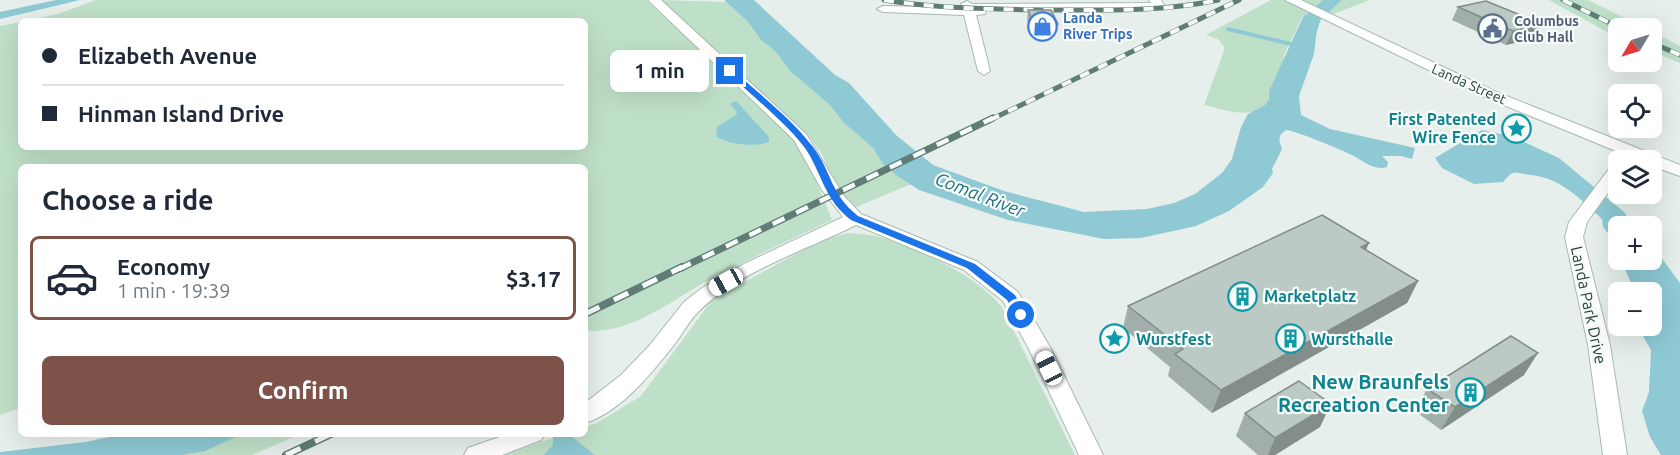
<!DOCTYPE html>
<html lang="en">
<head>
<meta charset="utf-8">
<style>
  :root { --surface:#fff; --page:#f2f2f3; --text:#1f2937; --muted:#747a83; --line:#e0e1e3; --accent:#7f5249 }
  body { margin:0; font-family:Ubuntu,sans-serif; background:var(--page); color:var(--text); height:100vh; display:flex; flex-direction:column; font-size:22px; white-space:nowrap }
  * { box-sizing:border-box; margin:0 }
  p { font-size:20px; color:var(--muted) }
  .icon { flex:none; width:33px; height:33px; fill:none; stroke:currentColor; stroke-width:2; stroke-linecap:round; stroke-linejoin:round }
  .map { position:relative; flex:1; overflow:hidden }
  .sheet { position:absolute; left:18px; top:164px; width:570px; height:273px; display:flex; flex-direction:column; background:var(--surface); border-radius:9px; box-shadow:0 6px 24px #0002 }
  .sheet>* { flex:none }
  .hud { position:absolute; left:18px; top:18px; width:570px; height:132px; border-radius:9px; box-shadow:0 6px 24px #0002; display:grid; align-content:center; height:132px; padding:0 24px; background:var(--surface) }
  .needle { width:39px; rotate:232deg }
  .buttons { position:absolute; left:1608px; top:18px; display:grid; gap:12px }
  .buttons a { display:grid; place-items:center; width:54px; height:54px; border-radius:9px; background:var(--surface); box-shadow:0 6px 24px #0002; font-size:30px }
  .end { position:absolute; width:27px; height:27px; margin:-14px; border:8px solid #1a73e8; background:#fff; box-shadow:0 0 0 3px #fff }
  .from { border-radius:50% }
  .bubble { position:absolute; height:42px; border-radius:9px; background:var(--surface); box-shadow:0 6px 24px #0002; font-size:20px; font-weight:700; line-height:42px; text-align:center }
  .car { position:absolute; width:18px; height:36px; margin:-18px -9px; border-radius:8px; box-shadow:0 0 4px 2px #0007; background:linear-gradient(#fff 24%,#345 0 40%,#fff 0 76%,#345 0 86%,#fff 0) }
  .hud b { display:flex; align-items:center; gap:21px; height:57px; font-size:22px }
  .hud b+b { border-top:2px solid var(--line) }
  .hud i { width:15px; height:15px; background:var(--text) }
  ul { padding:0; list-style:none }
  li { display:flex; align-items:center; gap:18px; height:84px; margin:0 12px 9px; padding:0 12px; border:3px solid transparent; border-radius:9px }
  li div { flex:1 }
  li b { display:block; font-size:22px }
  li em { font-style:normal; font-weight:700 }
  li.current { border-color:var(--accent) }
  li>.icon { width:54px; height:54px; stroke-width:1.5 }
  h2 { padding:0 24px; font-size:27px; line-height:72px }
  .primary-button { display:flex; gap:12px; margin-top:auto; padding:12px 24px }
  .primary-button a { flex:1; height:69px; border-radius:9px; background:var(--accent); color:#fff; font-size:24px; font-weight:700; line-height:69px; text-align:center }
  .map>svg:first-child { display:block }
  .green { fill:#bfe0c8 }
  .water { fill:#8ec9d4 }
  .lines { fill:none; stroke-linecap:round; stroke-linejoin:round }
  .stream { stroke:#8ec9d4; stroke-width:4 }
  .river { fill:#8ec9d4; fill-rule:evenodd }
  .minor-casing { stroke:#a8b8b2; stroke-width:2 }
  .tertiary-casing { stroke:#a8b8b2; stroke-width:2 }
  .secondary-casing { stroke:#a4bbb3; stroke-width:2 }
  .minor { fill:#fff; fill-rule:evenodd }
  .tertiary { fill:#fff; fill-rule:evenodd }
  .secondary { fill:#fff; fill-rule:evenodd }
  .rail-far2-casing { stroke:#5f7d75; stroke-width:5 }
  .rail-far1-casing { stroke:#5f7d75; stroke-width:7 }
  .rail-casing { stroke:#5f7d75; stroke-width:8 }
  .rail-far2 { stroke:#f7fbf9; stroke-width:4; stroke-dasharray:10; stroke-linecap:butt }
  .rail-far1 { stroke:#f7fbf9; stroke-width:4.5; stroke-dasharray:13; stroke-linecap:butt }
  .rail { stroke:#f7fbf9; stroke-width:5; stroke-dasharray:16; stroke-linecap:butt }
  .wall { fill:#a1aea9 }
  .shaded-wall { fill:#838d89 }
  .building { fill:#bbcac4; stroke:#838d89; stroke-width:1.5 }
  .route { fill:#1a73e8 }
  .labels { text-anchor:middle; stroke-width:4.5; stroke-linejoin:round; paint-order:stroke }
  .far-shop-label { font-size:14px; font-weight:bold; fill:#366cbe; stroke:#f7fbf9; text-anchor:start }
  .far-service-label { font-size:14px; font-weight:bold; fill:#4e5e75; stroke:#f7fbf9; text-anchor:start }
  .far-street-label { font-size:14px; fill:#24423a; stroke:#f7fbf9 }
  .culture-label { font-size:16px; font-weight:bold; fill:#0d838f; stroke:#f7fbf9; text-anchor:start }
  .street-label { font-size:16px; fill:#24423a; stroke:#f7fbf9 }
  .water-label { font-size:18px; font-style:italic; fill:#1c6f80; stroke:#f7fbf9 }
  .near-culture-label { font-size:20px; font-weight:bold; fill:#0d838f; stroke:#f7fbf9; text-anchor:end }
</style>
</head>
<body>
<div class="map">
<svg width="1680" height="455" viewBox="0 0 1680 455">
  <rect width="100%" height="100%" fill="#e6efeb"/>
  <g class="green">
    <path d="M96 0H646L794 138 807 158 832 220C790 240 748 259 707 281 669 302 631 334 585 331V166H21V408L0 415V26L21 22V147H585V21H24L58 14Z"/>
    <path d="M660 0 726 2 748 22 761 40 775 51 791 72 830 105 843 122 873 148 883 164 911 184 854 208C836 198 830 168 820 151 816 146 812 141 808 136Z"/>
    <path d="M1271 0H1370L1318 20 1303 15 1284 55C1283 67 1275 78 1270 90 1268 95 1270 98 1267 103 1252 121 1223 109 1204 105L1225 48 1218 39 1206 35Z"/>
    <path d="M1549 0H1588L1645 28H1618V38Z"/>
    <path d="M1652 32 1680 46V63L1652 51Z"/>
    <path d="M848 233C858 234 870 234 880 237 919 249 979 276 1003 309L1075 455H504L564 434H585V427L597 423 641 396 712 300 821 240Z"/>
    <path d="M227 434H300L252 455H167Z"/>
  </g>
  <g class="water">
    <path d="M56 0H80L0 19V12Z"/>
    <path d="M724 0H754L835 75 849 83 896 135 933 165 1004 191 1084 212 1147 209 1174 203 1195 194 1222 173 1232 159 1241 127 1248 114 1265 105 1269 99V91L1304 15 1318 20 1314 54 1299 96 1301 115 1330 129 1415 148 1412 159 1401 156H1382L1388 162 1387 167C1373 171 1364 161 1352 155 1342 150 1294 130 1286 130 1277 136 1279 140 1282 149L1272 169 1273 173 1263 187 1229 211 1196 226 1141 238 1104 239 1008 220 919 190 896 175 883 164 873 148 843 122 830 105 791 72 775 51 761 40 748 22Z"/>
    <path d="M736 101 769 137V142C755 147 728 145 716 136L717 127 736 115 737 112 730 104Z"/>
    <path d="M1482 130 1511 136 1559 158 1624 212 1634 226H1618V252L1610 243 1611 237 1603 227 1602 219C1580 199 1561 178 1531 175 1513 173 1515 168 1503 182L1474 184 1442 168 1435 158Z"/>
    <path d="M1652 245 1680 283V455H1661L1650 437 1642 411 1649 392 1651 350 1637 326H1652V292H1635L1621 260H1652Z"/>
    <path d="M122 434H242L205 451 182 455H0V452L86 442Z"/>
    <path d="M553 434H571L572 437 595 455H543L553 445Z"/>
  </g>
  <g class="lines">
    <path class="stream" d="M1228 29 1295 45"/>
    <path class="river" d="M1323 0H1342L1321 19 1309 55H1295L1292 51 1304 17Z"/>
    <defs>
      <path id="minor" d="M1149 0H1161L1165 6 1159 9 986 10 985 14 976 15 990 71 984 75 978 71 964 15 883 12 877 9 883 6 962 8 961 4 967 1 972 4 1151 3Z"/>
      <g id="tertiary">
        <path d="M648 0H661L806 134 844 196 861 214 978 262 1018 292 1051 349 1103 455H1079L1029 349 1003 301 964 270 856 225C806 250 738 272 699 311 690 320 684 331 677 341 653 371 623 411 585 423V403L621 375 649 346 684 302 702 288 742 265 843 217 822 190 794 140Z"/>
        <path d="M1618 163V179L1587 222 1583 237 1610 345 1627 455H1603L1588 345 1565 237 1569 222 1612 165Z"/>
        <path d="M508 434H545L541 440 502 455H464L468 448Z"/>
      </g>
      <path id="secondary" d="M1285 0H1301L1494 91 1680 165V176L1652 166V160H1638L1484 97Z"/>
    </defs>
    <use href="#minor" class="minor-casing"/>
    <use href="#tertiary" class="tertiary-casing"/>
    <use href="#secondary" class="secondary-casing"/>
    <use href="#minor" class="minor"/>
    <use href="#tertiary" class="tertiary"/>
    <use href="#secondary" class="secondary"/>
    <defs>
      <g id="rail-far2">
        <path d="M884 0C939 9 993 9 1049 10 1106 10 1162 12 1218 0"/>
        <path d="M1563 0 1620 28"/>
        <path d="M1652 43 1680 55"/>
        <path d="M990 120 1239 0"/>
      </g>
      <path id="rail-far1" d="M679 269 993 118"/>
      <g id="rail">
        <path d="M585 314 682 267"/>
        <path d="M286 455 331 434"/>
      </g>
    </defs>
    <use href="#rail-far2" class="rail-far2-casing"/>
    <use href="#rail-far1" class="rail-far1-casing"/>
    <use href="#rail" class="rail-casing"/>
    <use href="#rail-far2" class="rail-far2"/>
    <use href="#rail-far1" class="rail-far1"/>
    <use href="#rail" class="rail"/>
  </g>
  <g class="wall">
    <path d="M1458 7 1542 24 1535 38 1506 45 1452 20Z"/>
    <path d="M1028 10 1058 24 1056 33H1033L1027 20Z"/>
    <path d="M1366 250 1418 281 1407 303 1212 413 1168 376 1170 367 1123 328 1128 306Z"/>
    <path d="M1524 375 1441 430 1415 411 1427 389Z"/>
    <path d="M1245 413 1320 427 1275 455H1258L1236 436Z"/>
  </g>
  <g class="shaded-wall">
    <path d="M1542 24 1535 38 1506 45 1513 31Z"/>
    <path d="M1369 243 1360 264 1361 247Z"/>
    <path d="M1418 281 1407 303 1212 413 1221 390Z"/>
    <path d="M1538 353 1524 375 1441 430 1455 407Z"/>
    <path d="M1331 404 1320 427 1275 455H1268L1275 438Z"/>
  </g>
  <g class="building">
    <path d="M1486 1 1542 24 1513 31 1458 7Z"/>
    <path d="M1028 10H1051L1058 24H1034Z"/>
    <path d="M1322 215 1369 243 1361 247 1418 281 1221 390 1175 354 1183 349 1128 306Z"/>
    <path d="M1511 336 1538 353 1455 407 1427 389Z"/>
    <path d="M1299 381 1331 404 1275 438 1245 413Z"/>
  </g>
  <path class="route" d="M728 70H733C760 95 791 118 813 147 832 172 830 194 858 216L975 264 1015 295 1026 315 1025 317H1017L1007 300 967 268 851 220C825 200 823 177 807 151 791 127 750 94 728 73Z"/>
  <defs>
    <symbol id="shop-ring" viewBox="-11 -11 22 22"><circle r="9.5" fill="#f7fbf9" stroke="#3f7fe0" stroke-width="1.5"/><path d="M-5-2.5h2.3a2.7 3.5 0 0 1 5.4 0H5L5.5 6h-11ZM-1.5-2.5h3a1.5 2.3 0 0 0-3 0Z" fill="#3f7fe0"/></symbol>
    <symbol id="civic-ring" viewBox="-11 -11 22 22"><circle r="9.5" fill="#f7fbf9" stroke="#5c6f8a" stroke-width="1.5"/><path d="M-.6-6.5H3V-4.5H.6V-3L4-1V1h2V6H-6V1h2V-1L-.6-3ZM-1.2 2.5V6h2.4V2.5Z" fill="#5c6f8a"/></symbol>
    <symbol id="sight-ring" viewBox="-11 -11 22 22"><circle r="9.5" fill="#f7fbf9" stroke="#0f9aa8" stroke-width="1.5"/><path d="M0-6L1.8-2.2L6-1.7L2.9 1.2L3.7 5.4L0 3.3L-3.7 5.4L-2.9 1.2L-6-1.7L-1.8-2.2Z" fill="#0f9aa8"/></symbol>
    <symbol id="building-ring" viewBox="-11 -11 22 22"><circle r="9.5" fill="#f7fbf9" stroke="#0f9aa8" stroke-width="1.5"/><path d="M-4-6H4V6H1V3H-1V6H-4ZM-2.5-4.3h1.7v1.8h-1.7ZM.8-4.3h1.7v1.8H.8ZM-2.5-1h1.7V.8h-1.7ZM.8-1h1.7V.8H.8Z" fill="#0f9aa8"/></symbol>
  </defs>
  <g fill-rule="evenodd">
    <use href="#shop-ring" x="1026" y="10" width="33" height="33"/>
    <use href="#civic-ring" x="1476" y="12" width="33" height="33"/>
    <use href="#sight-ring" x="1500" y="112" width="33" height="33"/>
    <use href="#building-ring" x="1226" y="280" width="33" height="33"/>
    <use href="#sight-ring" x="1098" y="322" width="33" height="33"/>
    <use href="#building-ring" x="1274" y="322" width="33" height="33"/>
    <use href="#building-ring" x="1454" y="376" width="33" height="33"/>
  </g>
  <g class="labels">
    <g class="far-shop-label">
      <text x="1063" y="23">Landa<tspan x="1063" dy="16">River Trips</tspan></text>
    </g>
    <g class="far-service-label">
      <text x="1514" y="26">Columbus<tspan x="1514" dy="16">Club Hall</tspan></text>
    </g>
    <g class="far-street-label">
      <text transform="translate(1469 84) rotate(24)" y="5">Landa Street</text>
    </g>
    <g class="culture-label">
      <text x="1496" y="125" text-anchor="end">First Patented<tspan x="1496" dy="18">Wire Fence</tspan></text>
      <text x="1264" y="302">Marketplatz</text>
      <text x="1136" y="345">Wurstfest</text>
      <text x="1311" y="345">Wursthalle</text>
    </g>
    <g class="street-label">
      <text transform="translate(1589 305) rotate(78)" y="6">Landa Park Drive</text>
    </g>
    <g class="water-label">
      <text transform="translate(980 195) rotate(21)" y="6">Comal River</text>
    </g>
    <g class="near-culture-label">
      <text x="1449" y="389">New Braunfels<tspan x="1449" dy="23">Recreation Center</tspan></text>
    </g>
  </g>
</svg>
<div class="buttons">
<a><svg class="needle" viewBox="-14 -14 28 28"><path d="M0-13l5 13h-10z" fill="#e53935"/><path d="M0 13l5-13h-10z" fill="#747a83"/></svg></a>
<a><svg class="icon" aria-label="locate" viewBox="0 0 24 24"><circle cx="12" cy="12" r="6"/><path d="M12 2v4M12 18v4M2 12h4M18 12h4"/></svg></a>
<a><svg class="icon" aria-label="layers" viewBox="0 0 24 24"><path d="M12 4l9 5-9 5-9-5zM3 14l9 5 9-5"/></svg></a>
<a>+</a>
<a>−</a>
</div>
<i class="end from" style="left:1021px;top:315px"></i>
<i class="end" style="left:730px;top:71px"></i>
<div class="bubble" style="left:610px;top:50px;width:99px">1 min</div>
<i class="car" style="left:726px;top:282px;rotate:241deg"></i>
<i class="car" style="left:1049px;top:368px;rotate:334deg"></i>
<div class="hud">
<b><i class="from"></i>Elizabeth Avenue</b>
<b><i></i>Hinman Island Drive</b>
</div>
<section class="sheet">
<h2>Choose a ride</h2>
<ul>
<li class="current"><svg class="icon" aria-label="car" viewBox="0 0 24 24"><path d="M5 17H2v-5l4-1 3-4h7l3 4 3 1v5h-3M9 17h6M6 11h13"/><circle cx="7" cy="17" r="2"/><circle cx="17" cy="17" r="2"/></svg><div><b>Economy</b><p>1 min · 19:39</p></div><em>$3.17</em></li>
</ul>
<div class="primary-button"><a>Confirm</a></div>
</section>
</div>
</body>
</html>
